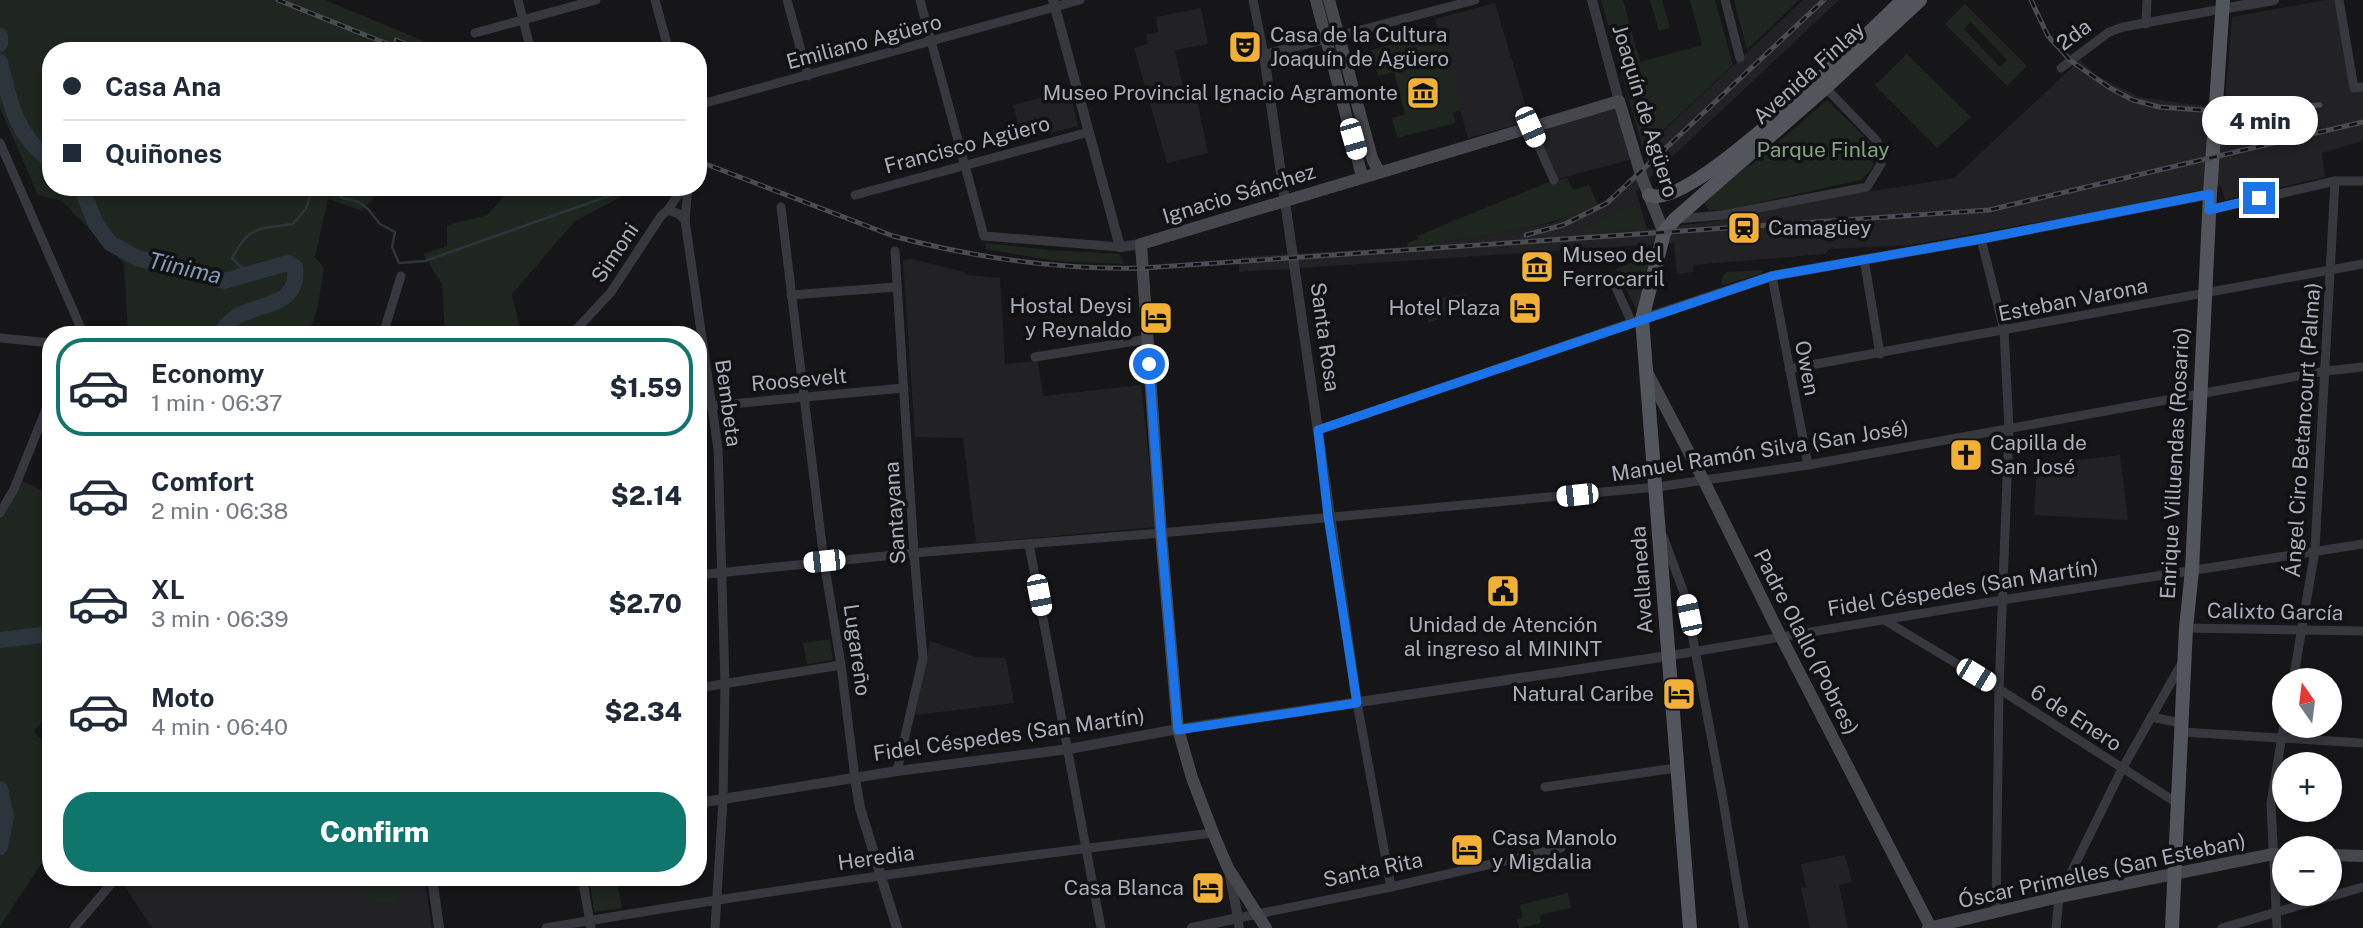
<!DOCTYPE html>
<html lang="en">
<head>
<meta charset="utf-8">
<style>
  :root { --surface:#fff; --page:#f2f2f3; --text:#1f2937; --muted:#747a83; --line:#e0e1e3; --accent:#0f766e }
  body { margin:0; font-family:"Public Sans",sans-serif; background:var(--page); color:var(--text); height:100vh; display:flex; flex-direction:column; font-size:26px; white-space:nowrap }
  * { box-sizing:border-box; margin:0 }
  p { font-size:23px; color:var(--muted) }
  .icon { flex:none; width:38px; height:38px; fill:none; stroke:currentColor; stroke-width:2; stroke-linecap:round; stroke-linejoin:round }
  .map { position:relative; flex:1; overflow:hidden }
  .side { position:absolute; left:42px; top:326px; width:665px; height:560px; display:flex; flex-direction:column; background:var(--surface); border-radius:28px; box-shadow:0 4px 10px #0003 }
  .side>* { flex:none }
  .guide { position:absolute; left:42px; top:42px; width:665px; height:154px; border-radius:28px; box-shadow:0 4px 10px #0003; display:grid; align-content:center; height:154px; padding:0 21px; background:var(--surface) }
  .needle { width:46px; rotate:346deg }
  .controls { position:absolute; left:2272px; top:668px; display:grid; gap:14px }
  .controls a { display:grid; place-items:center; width:70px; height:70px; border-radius:50%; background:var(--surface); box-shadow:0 4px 10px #0003; font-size:35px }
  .end { position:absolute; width:32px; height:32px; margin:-16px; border:9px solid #1a73e8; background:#fff; box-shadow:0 0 0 4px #fff }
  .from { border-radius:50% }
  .bubble { position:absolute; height:49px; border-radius:24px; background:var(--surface); box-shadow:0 4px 10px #0003; font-size:23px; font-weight:800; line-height:49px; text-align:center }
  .car { position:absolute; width:21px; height:42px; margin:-21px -10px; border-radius:9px; box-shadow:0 0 5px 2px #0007; background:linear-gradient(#fff 24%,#345 0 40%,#fff 0 76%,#345 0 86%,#fff 0) }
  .guide b { display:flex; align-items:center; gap:24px; height:66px; font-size:26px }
  .guide b+b { border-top:2px solid var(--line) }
  .guide i { width:18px; height:18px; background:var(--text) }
  ul { padding:12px 0 0; list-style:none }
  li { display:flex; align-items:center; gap:21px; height:98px; margin:0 14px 10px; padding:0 7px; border:4px solid transparent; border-radius:28px }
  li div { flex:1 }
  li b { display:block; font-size:26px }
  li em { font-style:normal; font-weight:800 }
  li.on { border-color:var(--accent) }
  li>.icon { width:63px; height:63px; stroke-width:1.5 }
  .cta { display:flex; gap:14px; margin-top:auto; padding:14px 21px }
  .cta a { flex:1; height:80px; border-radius:28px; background:var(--accent); color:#fff; font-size:28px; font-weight:800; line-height:80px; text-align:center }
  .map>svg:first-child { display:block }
  .built { fill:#222225 }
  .green { fill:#1e261f; fill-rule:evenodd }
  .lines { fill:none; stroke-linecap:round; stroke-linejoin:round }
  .stream { stroke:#2c353c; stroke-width:2.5 }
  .river { stroke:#2c353c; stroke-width:16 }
  .minor { stroke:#37383d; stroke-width:9 }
  .tertiary { stroke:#37383d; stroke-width:10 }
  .secondary { stroke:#45474d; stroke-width:12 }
  .primary { stroke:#53555c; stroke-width:14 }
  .rail-casing { stroke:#4a4c52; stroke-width:5 }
  .rail { stroke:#111113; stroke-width:2.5; stroke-dasharray:8; stroke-linecap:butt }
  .route { stroke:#1a73e8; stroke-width:9 }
  .labels { text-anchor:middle; stroke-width:7; stroke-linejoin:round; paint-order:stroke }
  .poi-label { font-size:21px; fill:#a8adb8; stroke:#111113; text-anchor:start }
  .street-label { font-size:21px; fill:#a8adb8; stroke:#111113 }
  .park-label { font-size:21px; fill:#7fa381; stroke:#111113 }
  .water-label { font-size:23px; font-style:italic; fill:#7f9bb3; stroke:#111113 }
</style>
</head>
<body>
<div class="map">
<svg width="2363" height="928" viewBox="0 0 2363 928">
  <rect width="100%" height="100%" fill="#161618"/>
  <g class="built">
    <path d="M1803 0H1839L1636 191 1647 229 1710 222 1860 193 1954 178 2080 60 2096 75 2139 97 2204 106 2225 104 2232 17 2325 0H2336L2351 90H2363V141L2322 153 2325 177 2225 200 2221 186 2083 214 1911 245 1830 249 1825 254 1693 265V272L1677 274 1674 243 1239 272V257L1408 247 1489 235 1552 223 1598 205 1612 195 1647 161 1644 149Z"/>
    <path d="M1495 3 1530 121 1468 138 1435 19Z"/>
    <path d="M1201 8 1208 44 1175 50 1183 88 1194 86 1208 153 1167 163 1134 48 1148 44 1146 35 1158 32 1156 17Z"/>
    <path d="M1069 90 1078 126 1022 140 1013 105Z"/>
    <path d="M1619 101 1636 158 1554 180 1530 127Z"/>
    <path d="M912 259 964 272 966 275 1000 278 1005 364 1038 361 1043 396 1141 385 1156 527 976 543 963 438 915 437 903 260Z"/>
    <path d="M2120 455 2128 520 2034 515 2037 465Z"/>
    <path d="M930 641 976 657 1006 658 1014 703 915 715Z"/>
    <path d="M1845 855 1852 882 1839 885 1848 928H1810L1801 888 1806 887 1801 864Z"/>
    <path d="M127 877H424L432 928H152L122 882Z"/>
  </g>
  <g class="green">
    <path d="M0 0H325L448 51H51V187H383L362 211 328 199 315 257 324 268 317 310 308 334H128L124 264 62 201 38 195 0 108Z"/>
    <path d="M1601 0H1623L1640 62 1702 45 1690 0H1715L1733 65 1643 149Z"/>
    <path d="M1650 0H1662L1670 28 1659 31Z"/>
    <path d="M1734 0H1799L1747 50Z"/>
    <path d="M1965 4 2027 66 2007 86 1945 24ZM1971 22 2007 60 2000 67 1964 29Z"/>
    <path d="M1439 32 1461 110 1453 113 1455 123 1397 138 1392 118 1405 114 1394 72 1378 76 1371 50Z"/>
    <path d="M1907 54 1971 117 1937 148 1875 85Z"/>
    <path d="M1827 100 1871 143 1873 167 1861 180 1725 210H1709L1705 204 1706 200 1746 166 1753 164Z"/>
    <path d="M1567 178 1573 190 1589 185 1598 205C1538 232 1472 237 1408 247L1407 243 1418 239 1417 236 1546 183Z"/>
    <path d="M512 187H640L575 221 512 294 521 334H445L442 284 423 254 447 246V225L487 215Z"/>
    <path d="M1638 203 1644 229 1572 234Z"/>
    <path d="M986 243 1049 250 1119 254 1125 264 1055 261 985 249Z"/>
    <path d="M1652 247 1638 313 1616 269 1631 263 1645 248Z"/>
    <path d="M1764 270 1761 274 1723 285 1721 283 1723 275 1727 272Z"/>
    <path d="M1466 294 1469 306 1429 323C1428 318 1424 310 1427 305 1432 296 1456 296 1466 294Z"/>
    <path d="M20 480 51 494V709L34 732 51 749V849L0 926V514Z"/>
    <path d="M830 639 833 660 807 664 803 643Z"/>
    <path d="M363 877 401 881 398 904 361 899Z"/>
    <path d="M589 877H616L622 908 594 912Z"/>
    <path d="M1568 893 1571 908 1540 915 1541 923 1519 928 1517 919 1523 918 1520 905Z"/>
  </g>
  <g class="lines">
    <g class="stream">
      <path d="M333 187 342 198 359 202 368 209 380 224 395 232 392 247 399 263 425 261 634 187"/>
      <path d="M255 272 241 267 232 258C249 225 260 229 293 224L306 209 313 187"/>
    </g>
    <g class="river">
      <path d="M0 36V44"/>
      <path d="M0 62C9 100 16 137 51 160"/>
      <path d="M81 187 96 224 110 243 137 258 224 281 288 263 295 267C299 305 266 302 239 315 231 319 225 327 220 334"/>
      <path d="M0 640 42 635 51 631"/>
      <path d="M0 789 6 817 0 847"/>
    </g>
    <g class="minor">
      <path d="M518 0 531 51"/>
      <path d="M655 0 669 51"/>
      <path d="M787 0 808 76"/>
      <path d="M920 0 984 236 1120 247"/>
      <path d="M1253 0 1264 55"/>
      <path d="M1725 0 1740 58"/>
      <path d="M2339 0 2354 88 2363 87"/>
      <path d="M2146 24 2147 0"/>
      <path d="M475 33 596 0"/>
      <path d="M1338 36 1475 0"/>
      <path d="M2061 68 2109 32 2123 27 2222 9"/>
      <path d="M698 105 1080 0"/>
      <path d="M1530 127 1554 180"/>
      <path d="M0 143 80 326 75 334"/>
      <path d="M855 195 1089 132"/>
      <path d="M781 207 824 561 841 665 855 778"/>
      <path d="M668 210 679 214 685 220 718 449 725 684 723 800 715 928"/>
      <path d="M2209 210 2335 181H2363"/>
      <path d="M1677 219 1722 215 1867 187 1881 164 1877 141 1822 84"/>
      <path d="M685 220 688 187"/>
      <path d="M1981 239 2004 330 2009 428 1999 689 1996 911"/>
      <path d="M895 251 914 553 923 658 897 771"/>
      <path d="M1864 259 1880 354"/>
      <path d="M1772 276 1808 465"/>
      <path d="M1611 277 1632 323"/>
      <path d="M791 295 896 287"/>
      <path d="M383 334 401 276"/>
      <path d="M572 334 611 292 661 216 668 210 683 187"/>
      <path d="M0 338 51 343"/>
      <path d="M1035 357 1148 339"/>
      <path d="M1789 369 2363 264"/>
      <path d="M698 407 904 388"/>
      <path d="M1318 430 1642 319"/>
      <path d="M0 513 14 489 51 397"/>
      <path d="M1663 536 1685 596 1723 800 1744 928"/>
      <path d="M1029 544 1101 928"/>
      <path d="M698 575 914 553 1161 533 1657 487 1808 465 2326 371 2363 367"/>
      <path d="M1884 620 1999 689 2177 803"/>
      <path d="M2186 628 2363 631"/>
      <path d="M1668 656 2002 600 2363 544"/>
      <path d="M2293 681 2315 550 2335 181"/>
      <path d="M698 688 841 665"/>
      <path d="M1357 703 1391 887"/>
      <path d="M2151 717 2181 723"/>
      <path d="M2181 732 2363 743"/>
      <path d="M1545 787 1676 768"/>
      <path d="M582 877 591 928"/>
      <path d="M74 928 117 877"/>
      <path d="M546 928C768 890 990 859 1213 833"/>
      <path d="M1239 928 1238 918 1391 887 1561 848"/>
      <path d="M2056 928 2059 897 2122 769 2182 663"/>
      <path d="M2222 928 2363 887"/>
      <path d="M2277 928 2271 803 2284 724"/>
    </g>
    <g class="tertiary">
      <path d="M1053 0 1120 247 1141 244"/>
      <path d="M1592 0 1619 101"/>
      <path d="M2222 9 2274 0"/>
      <path d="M1332 37 1264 55C1297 271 1324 487 1357 703"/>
      <path d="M1642 319 1772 276 1981 239 2210 194"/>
      <path d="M855 778 860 808 897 928"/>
      <path d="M698 803 897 771 1069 749 1178 729 1668 656"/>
      <path d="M432 877 439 928"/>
      <path d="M1192 928 1238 918 1229 871"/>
    </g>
    <g class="secondary">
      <path d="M1316 0 1362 176"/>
      <path d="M1329 0 1372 158 1379 172"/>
      <path d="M1648 374 1704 481 1781 637 1931 928"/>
      <path d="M2329 855 2363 856"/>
      <path d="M1266 928 1228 868 1213 833 1192 778 1178 729 1161 533 1141 244 1619 101 1642 178 1664 233"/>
      <path d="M1928 928 2059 897 2273 854 2284 855"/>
    </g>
    <g class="primary">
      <path d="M1649 195C1689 213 1868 33 1903 0"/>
      <path d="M1690 928 1642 319 1664 233 1674 220 1825 88 1920 0"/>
      <path d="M2172 928 2186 628 2192 570 2210 194 2223 0"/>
    </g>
    <defs>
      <g id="rail">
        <path d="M278 0 405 51"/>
        <path d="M2031 0 2048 36 2071 61 2110 88 2133 100 2159 107 2215 111 2320 105"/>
        <path d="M396 40 422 51"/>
        <path d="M698 161 893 236C975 258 1058 270 1143 268L1989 210 2363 122"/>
        <path d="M1526 235 1563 225 1607 203 1824 0"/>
      </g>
    </defs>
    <use href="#rail" class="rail-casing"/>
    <use href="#rail" class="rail"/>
  </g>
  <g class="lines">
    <path class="route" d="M1149 364 1161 533 1178 730 1357 703 1328 516 1318 430 1772 276 1981 239 2210 194 2209 210 2259 198"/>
  </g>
  <defs>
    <symbol id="theatre-square" viewBox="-11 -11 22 22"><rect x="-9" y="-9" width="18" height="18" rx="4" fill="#f2b134" stroke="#111113"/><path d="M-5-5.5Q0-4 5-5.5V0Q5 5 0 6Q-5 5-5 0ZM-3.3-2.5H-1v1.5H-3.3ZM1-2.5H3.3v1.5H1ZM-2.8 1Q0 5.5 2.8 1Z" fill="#111"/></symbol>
    <symbol id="museum-square" viewBox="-11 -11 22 22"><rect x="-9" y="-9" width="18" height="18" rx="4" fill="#f2b134" stroke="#111113"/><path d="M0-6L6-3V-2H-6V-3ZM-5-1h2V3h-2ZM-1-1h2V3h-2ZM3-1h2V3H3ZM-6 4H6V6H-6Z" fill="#111"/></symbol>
    <symbol id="station-square" viewBox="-11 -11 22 22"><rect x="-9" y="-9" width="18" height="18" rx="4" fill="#f2b134" stroke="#111113"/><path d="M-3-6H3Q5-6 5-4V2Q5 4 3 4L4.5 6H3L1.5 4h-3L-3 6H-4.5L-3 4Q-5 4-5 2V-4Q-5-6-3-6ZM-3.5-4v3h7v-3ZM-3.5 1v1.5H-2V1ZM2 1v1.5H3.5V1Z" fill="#111"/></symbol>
    <symbol id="hotel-square" viewBox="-11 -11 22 22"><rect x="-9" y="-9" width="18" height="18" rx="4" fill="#f2b134" stroke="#111113"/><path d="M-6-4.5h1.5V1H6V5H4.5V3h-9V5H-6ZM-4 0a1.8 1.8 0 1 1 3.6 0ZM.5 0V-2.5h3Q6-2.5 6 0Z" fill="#111"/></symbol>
    <symbol id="church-square" viewBox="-11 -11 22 22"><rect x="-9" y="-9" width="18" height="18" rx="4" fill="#f2b134" stroke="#111113"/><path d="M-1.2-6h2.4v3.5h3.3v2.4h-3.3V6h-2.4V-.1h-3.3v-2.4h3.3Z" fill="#111"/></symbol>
    <symbol id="civic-square" viewBox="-11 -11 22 22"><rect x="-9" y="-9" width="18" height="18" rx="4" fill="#f2b134" stroke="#111113"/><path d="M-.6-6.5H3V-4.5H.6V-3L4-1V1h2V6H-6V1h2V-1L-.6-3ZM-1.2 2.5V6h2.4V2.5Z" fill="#111"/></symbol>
  </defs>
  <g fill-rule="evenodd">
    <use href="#theatre-square" x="1226" y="28" width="38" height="38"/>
    <use href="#museum-square" x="1404" y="74" width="38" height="38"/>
    <use href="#station-square" x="1725" y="209" width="38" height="38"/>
    <use href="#museum-square" x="1518" y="248" width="38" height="38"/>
    <use href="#hotel-square" x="1506" y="289" width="38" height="38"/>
    <use href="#hotel-square" x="1137" y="299" width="38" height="38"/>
    <use href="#church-square" x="1947" y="436" width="38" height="38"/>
    <use href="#civic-square" x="1484" y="572" width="38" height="38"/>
    <use href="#hotel-square" x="1660" y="675" width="38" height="38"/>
    <use href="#hotel-square" x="1448" y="831" width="38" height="38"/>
    <use href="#hotel-square" x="1189" y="869" width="38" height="38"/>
  </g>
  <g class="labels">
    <g class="poi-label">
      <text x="1270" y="42">Casa de la Cultura<tspan x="1270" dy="24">Joaquín de Agüero</tspan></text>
      <text x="1398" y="100" text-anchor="end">Museo Provincial Ignacio Agramonte</text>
      <text x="1768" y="235">Camagüey</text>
      <text x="1562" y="262">Museo del<tspan x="1562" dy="24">Ferrocarril</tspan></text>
      <text x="1132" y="313" text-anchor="end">Hostal Deysi<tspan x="1132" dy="24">y Reynaldo</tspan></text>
      <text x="1500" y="315" text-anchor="end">Hotel Plaza</text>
      <text x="1990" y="450">Capilla de<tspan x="1990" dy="24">San José</tspan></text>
      <text x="1503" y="632" text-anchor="middle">Unidad de Atención<tspan x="1503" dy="24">al ingreso al MININT</tspan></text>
      <text x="1654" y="701" text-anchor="end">Natural Caribe</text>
      <text x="1492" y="845">Casa Manolo<tspan x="1492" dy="24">y Migdalia</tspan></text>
      <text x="1184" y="895" text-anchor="end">Casa Blanca</text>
    </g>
    <g class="street-label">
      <text transform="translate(2074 35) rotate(-37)" y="7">2da</text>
      <text transform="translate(864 42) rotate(-15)" y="7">Emiliano Agüero</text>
      <text transform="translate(1809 73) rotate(-42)" y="7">Avenida Finlay</text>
      <text transform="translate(1645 111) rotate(73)" y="7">Joaquín de Agüero</text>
      <text transform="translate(967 145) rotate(-15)" y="7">Francisco Agüero</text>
      <text transform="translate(1239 194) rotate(-17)" y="7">Ignacio Sánchez</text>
      <text transform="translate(615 253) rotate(-56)" y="7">Simoni</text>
      <text transform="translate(2073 300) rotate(-11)" y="7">Esteban Varona</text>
      <text transform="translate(1325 337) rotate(82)" y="7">Santa Rosa</text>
      <text transform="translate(1807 368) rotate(79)" y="7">Owen</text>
      <text transform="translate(799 380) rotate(-5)" y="7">Roosevelt</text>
      <text transform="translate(728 403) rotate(82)" y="7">Bembeta</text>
      <text transform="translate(2303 430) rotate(-86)" y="7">Ángel Ciro Betancourt (Palma)</text>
      <text transform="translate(1760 451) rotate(-9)" y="7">Manuel Ramón Silva (San José)</text>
      <text transform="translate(2175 463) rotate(-87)" y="7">Enrique Villuendas (Rosario)</text>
      <text transform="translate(895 513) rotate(-94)" y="7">Santayana</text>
      <text transform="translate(1642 580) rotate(-94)" y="7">Avellaneda</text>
      <text transform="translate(1963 588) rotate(-9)" y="7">Fidel Céspedes (San Martín)</text>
      <text transform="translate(2275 612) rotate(1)" y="7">Calixto García</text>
      <text transform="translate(1806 642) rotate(63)" y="7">Padre Olallo (Pobres)</text>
      <text transform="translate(857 650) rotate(82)" y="7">Lugareño</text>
      <text transform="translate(2076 718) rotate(33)" y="7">6 de Enero</text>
      <text transform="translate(1009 735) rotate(-8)" y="7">Fidel Céspedes (San Martín)</text>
      <text transform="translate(876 858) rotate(-8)" y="7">Heredia</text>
      <text transform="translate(1373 870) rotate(-12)" y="7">Santa Rita</text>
      <text transform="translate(2102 871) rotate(-12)" y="7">Óscar Primelles (San Esteban)</text>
    </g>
    <g class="park-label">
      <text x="1823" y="157">Parque Finlay</text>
    </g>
    <g class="water-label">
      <text transform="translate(185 268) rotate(13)" y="8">Tíinima</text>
    </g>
  </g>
</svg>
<div class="controls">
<a><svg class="needle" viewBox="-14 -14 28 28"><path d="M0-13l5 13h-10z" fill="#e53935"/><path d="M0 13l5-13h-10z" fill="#747a83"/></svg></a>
<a>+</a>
<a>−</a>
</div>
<i class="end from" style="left:1149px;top:364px"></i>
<i class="end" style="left:2259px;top:198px"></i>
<div class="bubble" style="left:2202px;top:96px;width:116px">4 min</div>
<i class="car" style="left:1530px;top:127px;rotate:156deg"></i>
<i class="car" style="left:1353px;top:139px;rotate:164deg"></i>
<i class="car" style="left:1577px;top:495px;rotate:264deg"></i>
<i class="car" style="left:824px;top:561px;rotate:264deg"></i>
<i class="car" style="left:1039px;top:595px;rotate:169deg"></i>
<i class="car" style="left:1689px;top:615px;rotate:348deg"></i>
<i class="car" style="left:1976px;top:675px;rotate:121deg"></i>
<div class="guide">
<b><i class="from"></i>Casa Ana</b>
<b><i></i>Quiñones</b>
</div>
<section class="side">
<ul>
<li class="on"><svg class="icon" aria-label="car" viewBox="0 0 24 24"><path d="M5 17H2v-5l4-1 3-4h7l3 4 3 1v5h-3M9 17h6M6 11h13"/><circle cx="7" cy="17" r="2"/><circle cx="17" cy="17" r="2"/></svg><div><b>Economy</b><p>1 min · 06:37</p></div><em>$1.59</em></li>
<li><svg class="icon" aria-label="car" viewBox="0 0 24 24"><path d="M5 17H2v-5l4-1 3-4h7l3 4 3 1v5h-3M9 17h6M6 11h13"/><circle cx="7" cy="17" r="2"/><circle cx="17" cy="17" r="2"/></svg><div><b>Comfort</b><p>2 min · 06:38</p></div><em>$2.14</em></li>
<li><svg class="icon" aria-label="car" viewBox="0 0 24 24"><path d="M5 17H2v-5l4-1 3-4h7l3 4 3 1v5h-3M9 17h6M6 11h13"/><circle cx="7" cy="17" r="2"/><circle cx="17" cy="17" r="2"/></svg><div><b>XL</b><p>3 min · 06:39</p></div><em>$2.70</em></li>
<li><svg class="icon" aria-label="car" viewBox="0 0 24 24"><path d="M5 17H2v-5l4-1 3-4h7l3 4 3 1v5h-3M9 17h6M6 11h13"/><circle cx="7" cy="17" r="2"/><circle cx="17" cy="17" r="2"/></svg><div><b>Moto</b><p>4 min · 06:40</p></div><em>$2.34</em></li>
</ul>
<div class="cta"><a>Confirm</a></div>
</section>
</div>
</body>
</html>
